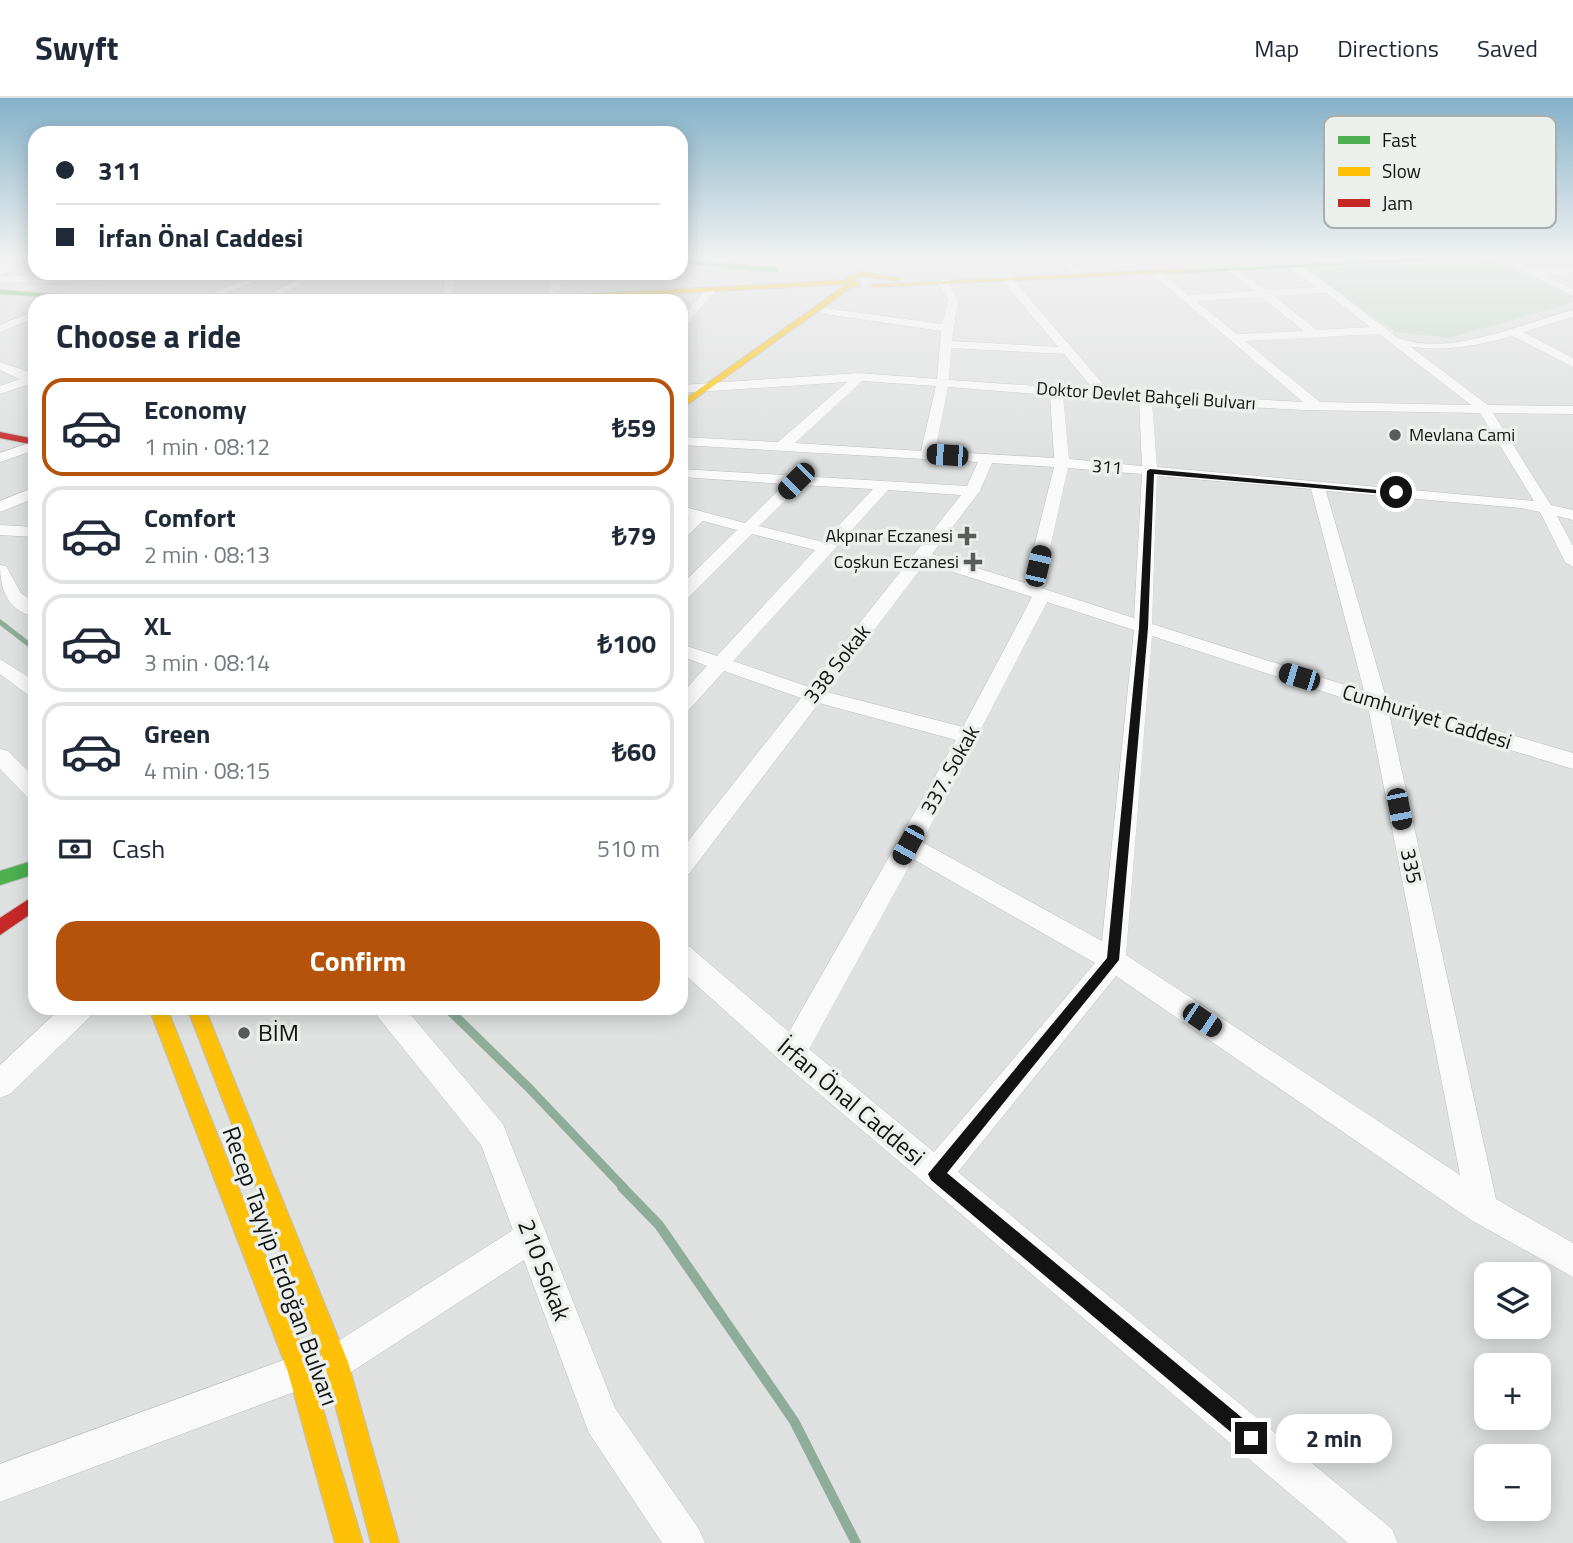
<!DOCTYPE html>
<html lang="en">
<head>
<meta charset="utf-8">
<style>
  :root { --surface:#fff; --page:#f6f6f7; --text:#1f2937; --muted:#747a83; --line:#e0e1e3; --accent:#b45309 }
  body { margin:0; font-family:"Titillium Web",sans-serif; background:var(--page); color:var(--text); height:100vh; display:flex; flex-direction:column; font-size:26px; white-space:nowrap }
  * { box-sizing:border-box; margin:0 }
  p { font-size:23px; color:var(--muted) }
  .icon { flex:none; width:38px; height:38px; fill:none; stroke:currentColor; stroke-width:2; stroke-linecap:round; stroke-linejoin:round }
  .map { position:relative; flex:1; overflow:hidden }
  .details { position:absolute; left:28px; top:196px; width:660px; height:721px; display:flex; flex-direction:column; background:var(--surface); border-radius:21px; box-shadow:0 4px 18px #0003 }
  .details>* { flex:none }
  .guide { position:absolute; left:28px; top:28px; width:660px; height:154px; border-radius:21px; box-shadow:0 4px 18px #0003; display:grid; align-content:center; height:154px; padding:0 28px; background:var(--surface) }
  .tools { position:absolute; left:1474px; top:1164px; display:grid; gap:14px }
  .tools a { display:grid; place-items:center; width:77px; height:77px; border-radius:14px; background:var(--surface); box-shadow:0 4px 18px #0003; font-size:35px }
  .end { position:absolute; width:32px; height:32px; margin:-16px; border:9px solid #121312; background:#fff; box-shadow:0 0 0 4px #fff }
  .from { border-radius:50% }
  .bubble { position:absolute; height:49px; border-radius:21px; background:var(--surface); box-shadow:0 4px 18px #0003; font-size:23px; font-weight:700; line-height:49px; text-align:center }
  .car { position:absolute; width:21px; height:42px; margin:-21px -10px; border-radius:9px; box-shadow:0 0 5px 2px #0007; background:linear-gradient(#222 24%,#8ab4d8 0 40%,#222 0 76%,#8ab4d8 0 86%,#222 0) }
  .guide b { display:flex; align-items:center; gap:24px; height:66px; font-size:26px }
  .guide b+b { border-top:2px solid var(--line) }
  .guide i { width:18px; height:18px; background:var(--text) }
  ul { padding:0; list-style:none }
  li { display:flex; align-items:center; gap:21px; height:98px; margin:0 14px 10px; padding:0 14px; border:4px solid var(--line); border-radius:21px }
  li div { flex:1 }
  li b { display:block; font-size:26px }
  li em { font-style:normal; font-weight:700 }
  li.current { border-color:var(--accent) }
  li>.icon { width:63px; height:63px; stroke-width:1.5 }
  h2 { padding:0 28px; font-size:32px; line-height:84px }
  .pay { display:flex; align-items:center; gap:18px; height:77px; padding:0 28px; font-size:26px }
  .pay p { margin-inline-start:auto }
  .action { display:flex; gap:14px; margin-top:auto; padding:14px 28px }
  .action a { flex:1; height:80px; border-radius:21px; background:var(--accent); color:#fff; font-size:28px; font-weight:700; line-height:80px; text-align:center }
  header { display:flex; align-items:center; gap:42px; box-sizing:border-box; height:98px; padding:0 35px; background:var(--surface); border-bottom:2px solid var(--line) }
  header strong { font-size:33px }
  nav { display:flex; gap:38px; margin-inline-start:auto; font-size:24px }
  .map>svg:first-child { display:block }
  .green { fill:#c8d9cf }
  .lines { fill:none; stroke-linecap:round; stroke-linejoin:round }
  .stream-far2 { stroke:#8eac9a; stroke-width:5 }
  .stream-far1 { stroke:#8eac9a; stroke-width:9 }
  .stream { stroke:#8eac9a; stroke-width:10 }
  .street-casing { stroke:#bdbfbe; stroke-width:1 }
  .fast-casing { stroke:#bdbfbe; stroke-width:2 }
  .slow-casing { stroke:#bdbfbe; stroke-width:2 }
  .jam-casing { stroke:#bdbfbe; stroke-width:2 }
  .street { fill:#fafafa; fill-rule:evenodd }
  .fast { fill:#4caf50; fill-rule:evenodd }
  .slow { fill:#ffc107; fill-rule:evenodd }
  .jam { fill:#c62828; fill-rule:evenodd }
  .route { fill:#121312 }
  .poi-dot { fill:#5a5b5a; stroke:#ebf0ec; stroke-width:2.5 }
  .labels { text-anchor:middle; stroke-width:7; stroke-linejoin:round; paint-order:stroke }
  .far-street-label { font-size:18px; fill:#121312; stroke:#ebf0ec }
  .far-poi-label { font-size:18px; fill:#121312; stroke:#ebf0ec; text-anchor:end }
  .street-label { font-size:21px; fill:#121312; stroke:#ebf0ec }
  .near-poi-label { font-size:24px; fill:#121312; stroke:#ebf0ec; text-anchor:start }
  .near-street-label { font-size:24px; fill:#121312; stroke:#ebf0ec }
  .key { fill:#ebf0ec; stroke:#aaaeab; stroke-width:2 }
  .key-label { font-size:19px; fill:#121312 }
</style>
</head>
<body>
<header>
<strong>Swyft</strong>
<nav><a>Map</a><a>Directions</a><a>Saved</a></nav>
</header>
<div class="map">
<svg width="1573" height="1445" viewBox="0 0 1573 1445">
  <rect width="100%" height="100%" fill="#dfe1e0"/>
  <path class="green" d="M1496 163 1572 199 1568 206 1449 240 1395 234 1306 170Z"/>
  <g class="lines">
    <path class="stream-far2" d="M0 524 35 551"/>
    <path class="stream-far1" d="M447 910 529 990 624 1090"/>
    <path class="stream" d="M622 1089 659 1127 794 1323 856 1445"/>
    <defs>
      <g id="street">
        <path d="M11 159H35V163L16 164 10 167 14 170 0 178 162 175 157 178 52 185 0 184V165Z"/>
        <path d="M760 159H771L755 171H747V167Z"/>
        <path d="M1057 159H1068L1083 174 1074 176Z"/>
        <path d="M1272 159C1298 159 1357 209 1380 226 1386 230 1394 239 1401 241 1453 258 1523 225 1573 212V219L1523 234 1573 260V269L1512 238C1478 248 1447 253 1411 249L1488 307 1573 308V316L1493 315 1551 407 1573 412V422L1557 418 1573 448V469L1565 464 1540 414 1521 410 1326 393 1386 600 1573 655V671L1389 615 1496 1101 1573 1145V1179L1471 1122 1116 878 958 1074 1392 1431 1398 1445H1348L782 964 681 873V846L690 849 789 934 956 642 819 605 689 776 681 778V752L801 600 724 573 688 613 681 615V596L707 568 681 558V546L717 558 815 452 752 436 687 501 681 502V487L737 432 703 423 687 438 681 440V427L689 420 681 418V408L745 425 785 386 681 379V371L967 388 978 364 681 347V339L778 344 847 284 681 295V287L859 275 937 281 941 233 825 216 820 213 825 210 942 226 948 202 938 184 943 181 947 182 958 202 952 243 1058 249 1003 183 1002 181 1007 178 1011 179 1109 293 1303 304 1152 176 1161 174 1188 197 1254 193 1228 173 1227 171 1232 168 1266 192 1317 189ZM1326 195 1370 229 1317 232 1274 198ZM1261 199 1304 233 1237 236 1196 203ZM1379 236 1471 307 1320 304 1245 243ZM951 250 1064 256 1094 292 949 282ZM862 283 936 288 921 353 795 345ZM948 289 1050 297 1054 360 935 353ZM1063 298 1139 303 1142 368 1069 361ZM1152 304 1304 312 1480 315 1534 403 1157 369ZM992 365 1054 369 1025 485 932 456 980 393ZM1068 370 1142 376 1134 520 1041 490ZM1157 378 1311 391 1364 593 1152 526ZM801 387 873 391 823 444 759 428ZM888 392 961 397 809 589 733 563ZM925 465 1032 499 963 629 827 594ZM1047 504 1134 532 1102 843 922 744ZM1152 538 1368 608 1460 1077 1126 857ZM913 761 1095 865 934 1054 809 951Z"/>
        <path d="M1495 159H1508L1533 171 1573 169V175L1543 177 1573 191V198Z"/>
        <path d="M267 175H282L222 196 213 194Z"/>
        <path d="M309 175H322L269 203H256Z"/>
        <path d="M445 175H455L453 203H443Z"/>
        <path d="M553 175H563L557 200 551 203 547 200Z"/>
        <path d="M707 190 716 192 685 229 681 230V220Z"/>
        <path d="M35 213V220L0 234V227Z"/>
        <path d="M0 264 35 276V284L0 296V288L20 281 0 272Z"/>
        <path d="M35 343V352L0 364V355Z"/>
        <path d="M35 389V400L0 414V403Z"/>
        <path d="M0 427 35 429V439L0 437Z"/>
        <path d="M0 467 6 468 21 495 35 505V519C8 513 0 492 0 467Z"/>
        <path d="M0 561 35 583V598L28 597 0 576Z"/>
        <path d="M0 651 8 653 35 680V701L27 699 0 671Z"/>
        <path d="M61 910H94L90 919 10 996 0 1000V967Z"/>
        <path d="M374 910H405L503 1026 615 1310 699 1431 705 1445H662L589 1335 524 1162 348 1276 336 1282 324 1276 318 1264 324 1252 513 1132 481 1047 378 919Z"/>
        <path d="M300 1256 313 1261 318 1274 313 1287 0 1404V1366Z"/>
      </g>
      <g id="fast">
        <path d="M1441 159H1486L1182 175 1179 173Z"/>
        <path d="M681 161 775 170 778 172 775 174 681 165Z"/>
        <path d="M0 192 120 201 124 203 0 196Z"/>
        <path d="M35 762V776L0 787V773Z"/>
      </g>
      <g id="slow">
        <path d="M1182 171 1184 174 875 189 871 187Z"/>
        <path d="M863 174 902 181 898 183 863 178 852 181 860 185V189L853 188 681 311V304L847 186 538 203H493L497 201 845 182V179Z"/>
        <path d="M149 910H167L312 1274 363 1445H335L288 1274Z"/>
        <path d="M187 910H205L348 1264 399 1445H371L324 1264Z"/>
      </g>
      <g id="jam">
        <path d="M0 334 35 341V347L0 340Z"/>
        <path d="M35 797V813L0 837V820Z"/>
      </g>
    </defs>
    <use href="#street" class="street-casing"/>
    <use href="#fast" class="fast-casing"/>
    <use href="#slow" class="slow-casing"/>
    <use href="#jam" class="jam-casing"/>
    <use href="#street" class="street"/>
    <use href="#fast" class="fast"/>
    <use href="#slow" class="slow"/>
    <use href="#jam" class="jam"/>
  </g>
  <linearGradient id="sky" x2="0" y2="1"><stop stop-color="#84b1c9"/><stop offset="0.44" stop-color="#f1f2f1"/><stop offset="1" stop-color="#f1f2f1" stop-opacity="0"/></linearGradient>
  <rect width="1573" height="361" fill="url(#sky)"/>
  <path class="route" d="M1150 371 1400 394 1396 397 1154 376 1148 530 1119 862 947 1075 1258 1333 1261 1340 1258 1346 1251 1349 1245 1346 931 1082 928 1076 1107 860 1139 530 1147 373Z"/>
  <g class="poi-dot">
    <circle cx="1395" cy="337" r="7"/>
    <path d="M963.5 427.5h7v7h7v7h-7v7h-7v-7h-7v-7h7z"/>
    <path d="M969.5 453.5h7v7h7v7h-7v7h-7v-7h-7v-7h7z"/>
    <circle cx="244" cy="935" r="7"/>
  </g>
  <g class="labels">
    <g class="far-street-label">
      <text transform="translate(1146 298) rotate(4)" y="6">Doktor Devlet Bahçeli Bulvarı</text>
      <text transform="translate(1107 369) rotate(5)" y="6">311</text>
    </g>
    <g class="far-poi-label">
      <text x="1409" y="343" text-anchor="start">Mevlana Cami</text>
      <text x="953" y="444">Akpınar Eczanesi</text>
      <text x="959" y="470">Coşkun Eczanesi</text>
    </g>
    <g class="street-label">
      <text transform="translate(837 566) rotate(-52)" y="7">338 Sokak</text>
      <text transform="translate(1427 619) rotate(17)" y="7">Cumhuriyet Caddesi</text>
      <text transform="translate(950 672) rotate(-61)" y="7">337. Sokak</text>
      <text transform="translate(1411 768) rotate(78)" y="7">335</text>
    </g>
    <g class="near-poi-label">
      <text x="258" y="943">BİM</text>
    </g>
    <g class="near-street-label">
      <text transform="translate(851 1004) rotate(40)" y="8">İrfan Önal Caddesi</text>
      <text transform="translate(280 1168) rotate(70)" y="8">Recep Tayyip Erdoğan Bulvarı</text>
      <text transform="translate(544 1172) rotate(69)" y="8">210 Sokak</text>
    </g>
  </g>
  <rect x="1324" y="18" width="232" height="112" rx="10" class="key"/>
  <rect x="1338" y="38" width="32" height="8" fill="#4caf50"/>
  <rect x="1338" y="69" width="32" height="9" fill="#ffc107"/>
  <rect x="1338" y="101" width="32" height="8" fill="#c62828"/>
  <g class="key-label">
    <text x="1382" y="49">Fast</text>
    <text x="1382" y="80">Slow</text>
    <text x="1382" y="112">Jam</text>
  </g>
</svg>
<div class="tools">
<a><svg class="icon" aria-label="layers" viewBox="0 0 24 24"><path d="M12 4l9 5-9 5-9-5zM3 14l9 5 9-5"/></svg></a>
<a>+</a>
<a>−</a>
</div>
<i class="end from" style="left:1396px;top:394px"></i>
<i class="end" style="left:1251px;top:1340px"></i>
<div class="bubble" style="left:1276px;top:1316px;width:116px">2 min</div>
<i class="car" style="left:947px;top:357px;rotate:274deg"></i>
<i class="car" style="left:796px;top:383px;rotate:225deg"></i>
<i class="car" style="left:1038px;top:468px;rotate:13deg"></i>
<i class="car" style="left:1299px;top:579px;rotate:287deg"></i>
<i class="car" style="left:1399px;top:711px;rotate:169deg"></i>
<i class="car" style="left:908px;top:747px;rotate:209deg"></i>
<i class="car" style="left:1202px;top:922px;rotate:124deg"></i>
<div class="guide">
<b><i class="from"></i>311</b>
<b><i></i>İrfan Önal Caddesi</b>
</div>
<section class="details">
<h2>Choose a ride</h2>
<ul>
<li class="current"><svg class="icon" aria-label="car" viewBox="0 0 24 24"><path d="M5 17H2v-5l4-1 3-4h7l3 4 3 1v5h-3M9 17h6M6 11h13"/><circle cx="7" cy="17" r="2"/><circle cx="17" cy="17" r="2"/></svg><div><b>Economy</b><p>1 min · 08:12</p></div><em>₺59</em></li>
<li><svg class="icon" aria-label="car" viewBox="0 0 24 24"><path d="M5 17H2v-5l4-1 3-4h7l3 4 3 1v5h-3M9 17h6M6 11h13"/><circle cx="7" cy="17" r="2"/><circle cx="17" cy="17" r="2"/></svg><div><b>Comfort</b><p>2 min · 08:13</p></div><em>₺79</em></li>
<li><svg class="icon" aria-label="car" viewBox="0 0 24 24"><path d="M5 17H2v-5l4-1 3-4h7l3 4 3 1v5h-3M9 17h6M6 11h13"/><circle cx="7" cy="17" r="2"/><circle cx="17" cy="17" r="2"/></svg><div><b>XL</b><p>3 min · 08:14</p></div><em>₺100</em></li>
<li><svg class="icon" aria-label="car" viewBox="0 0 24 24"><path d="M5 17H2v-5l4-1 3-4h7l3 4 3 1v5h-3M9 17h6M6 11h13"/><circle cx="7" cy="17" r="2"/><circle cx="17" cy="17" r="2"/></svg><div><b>Green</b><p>4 min · 08:15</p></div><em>₺60</em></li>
</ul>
<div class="pay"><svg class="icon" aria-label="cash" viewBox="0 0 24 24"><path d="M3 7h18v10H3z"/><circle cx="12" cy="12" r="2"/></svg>Cash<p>510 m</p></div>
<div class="action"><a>Confirm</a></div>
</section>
</div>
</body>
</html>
